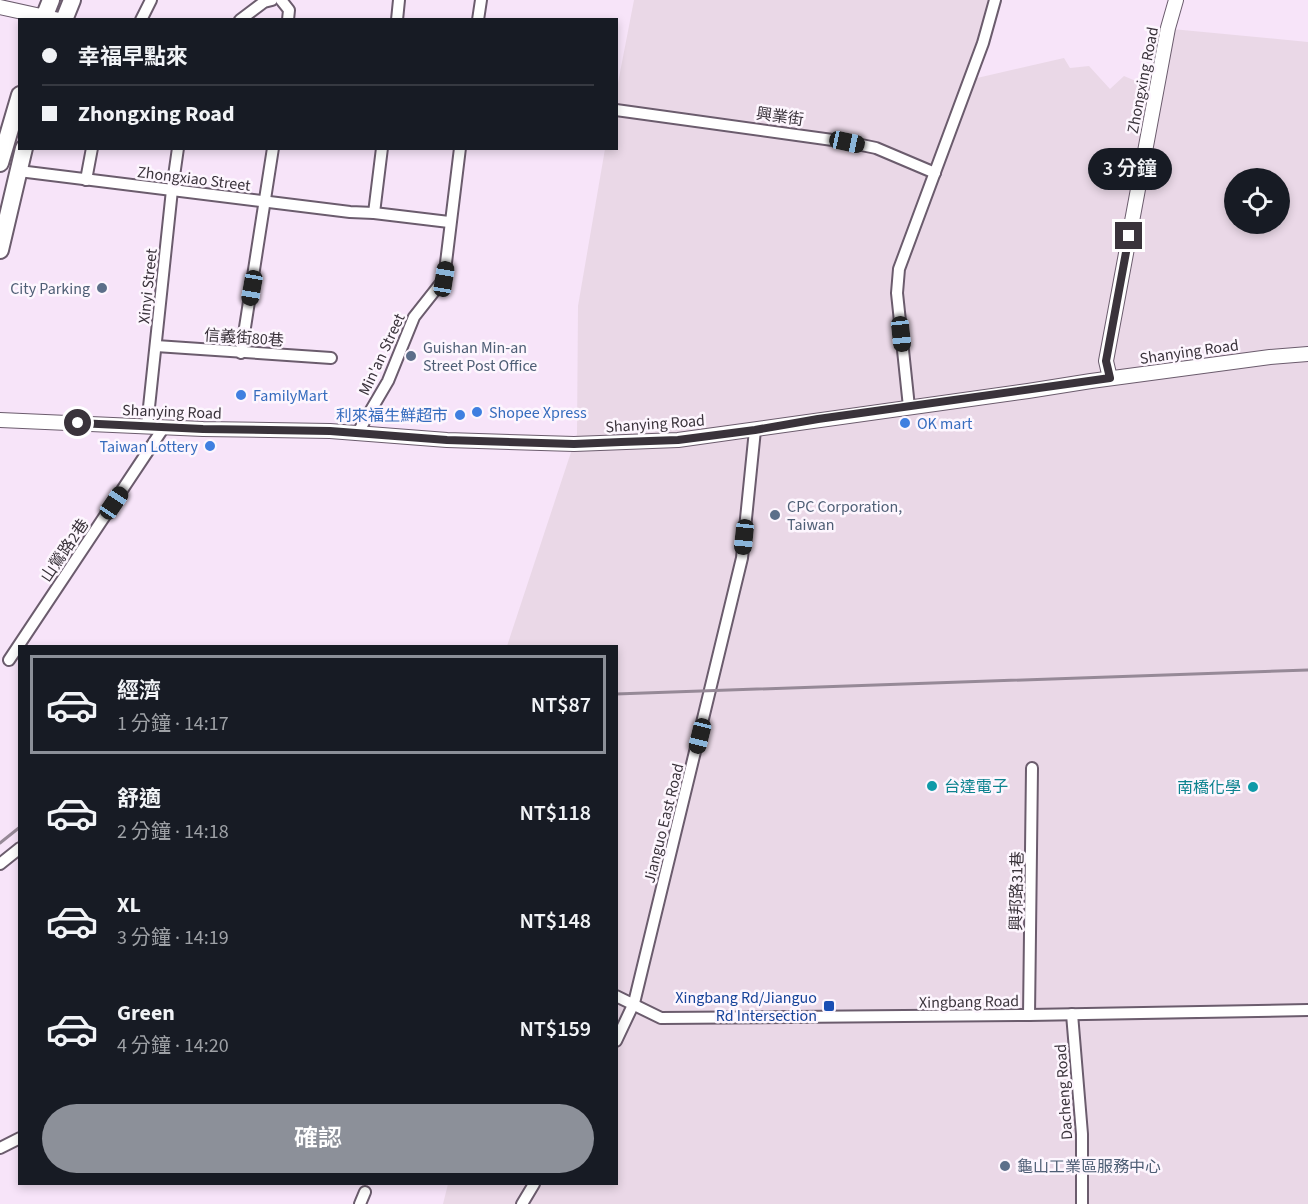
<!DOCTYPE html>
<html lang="zh-TW">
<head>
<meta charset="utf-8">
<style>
  :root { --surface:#171b24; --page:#20242c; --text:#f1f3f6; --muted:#9ea1a6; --line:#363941; --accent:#8c9099 }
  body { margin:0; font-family:"Source Sans 3","Noto Sans TC",sans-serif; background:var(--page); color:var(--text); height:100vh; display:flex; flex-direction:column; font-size:22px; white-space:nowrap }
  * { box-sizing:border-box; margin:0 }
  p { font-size:20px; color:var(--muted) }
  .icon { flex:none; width:33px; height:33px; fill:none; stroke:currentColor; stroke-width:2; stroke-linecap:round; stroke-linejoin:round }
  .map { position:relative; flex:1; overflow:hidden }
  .side { position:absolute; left:18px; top:645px; width:600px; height:540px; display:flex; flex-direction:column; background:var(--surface); border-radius:0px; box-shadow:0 3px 9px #0003 }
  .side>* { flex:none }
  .guide { position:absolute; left:18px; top:18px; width:600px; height:132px; border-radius:0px; box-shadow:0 3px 9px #0003; display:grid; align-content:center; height:132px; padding:0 24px; background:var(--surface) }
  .fabs { position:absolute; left:1224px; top:168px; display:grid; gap:12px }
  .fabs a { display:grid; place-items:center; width:66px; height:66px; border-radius:50%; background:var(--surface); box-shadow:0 3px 9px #0003; font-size:30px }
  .end { position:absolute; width:27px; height:27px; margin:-14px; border:8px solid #3a333b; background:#fff; box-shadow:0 0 0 3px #fff }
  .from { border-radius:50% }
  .bubble { position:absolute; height:42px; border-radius:21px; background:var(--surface); box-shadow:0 3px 9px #0003; font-size:20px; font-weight:600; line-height:42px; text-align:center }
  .car { position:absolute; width:18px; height:36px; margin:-18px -9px; border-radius:8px; box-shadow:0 0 4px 2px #0007; background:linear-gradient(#222 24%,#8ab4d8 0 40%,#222 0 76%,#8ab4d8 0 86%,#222 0) }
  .guide b { display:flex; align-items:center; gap:21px; height:57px; font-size:22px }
  .guide b+b { border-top:2px solid var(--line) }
  .guide i { width:15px; height:15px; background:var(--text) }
  ul { padding:10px 0 0; list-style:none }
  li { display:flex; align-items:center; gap:18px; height:99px; margin:0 12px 9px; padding:0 12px; border:3px solid transparent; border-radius:0px }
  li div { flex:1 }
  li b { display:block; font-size:22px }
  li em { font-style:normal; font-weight:600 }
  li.active { border-color:var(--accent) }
  li>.icon { width:54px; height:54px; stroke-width:1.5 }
  .action { display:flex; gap:12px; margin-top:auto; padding:12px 24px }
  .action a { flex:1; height:69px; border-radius:36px; background:var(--accent); color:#fff; font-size:24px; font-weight:600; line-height:69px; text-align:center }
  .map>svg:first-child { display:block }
  .industrial { fill:#ead8e7; fill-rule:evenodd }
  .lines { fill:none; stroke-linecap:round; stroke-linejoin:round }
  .minor-casing { stroke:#6b5c6d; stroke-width:14 }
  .tertiary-casing { stroke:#6b5c6d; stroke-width:16 }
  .primary-casing { stroke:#6b5c6d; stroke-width:20 }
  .minor { stroke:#fff; stroke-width:10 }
  .tertiary { stroke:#fff; stroke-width:14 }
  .primary { stroke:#fff; stroke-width:16 }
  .rail { stroke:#968997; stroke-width:3 }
  .route { stroke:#3a333b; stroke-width:8 }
  .service-dot { fill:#5c6f8a; stroke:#fdf6fe; stroke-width:2 }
  .shop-dot { fill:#3f7fe0; stroke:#fdf6fe; stroke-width:2 }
  .culture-dot { fill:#0f9aa8; stroke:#fdf6fe; stroke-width:2 }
  .transit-dot { fill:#1a4fb4; stroke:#fdf6fe; stroke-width:2 }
  .labels { text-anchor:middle; stroke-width:5; stroke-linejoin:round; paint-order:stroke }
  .street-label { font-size:16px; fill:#3a333b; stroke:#fdf6fe }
  .service-label { font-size:16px; fill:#4e5e75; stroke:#fdf6fe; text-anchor:start }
  .shop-label { font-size:16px; fill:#366cbe; stroke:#fdf6fe; text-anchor:start }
  .culture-label { font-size:16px; fill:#0d838f; stroke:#fdf6fe; text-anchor:start }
  .transit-label { font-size:16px; fill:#164399; stroke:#fdf6fe; text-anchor:end }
</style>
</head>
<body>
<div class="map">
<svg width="1308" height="1204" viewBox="0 0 1308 1204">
  <rect width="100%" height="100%" fill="#f7e4f9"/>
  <path class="industrial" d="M634 0H990L964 81 1064 58 1070 68 1089 66 1110 89 1124 76 1164 93 1172 29 1308 42V1204H443L448 1184H616V646H507L577 434 578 306 605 149 616 148 617 88ZM1234 178H1280V224H1234Z"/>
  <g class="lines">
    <defs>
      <g id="minor">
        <path d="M281 0 289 10 288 20"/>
        <path d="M141 20 151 0"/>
        <path d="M240 20 264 2 272 0"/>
        <path d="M397 20 399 0"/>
        <path d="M478 20 481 0"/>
        <path d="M616 110 847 142 876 148 935 173"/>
        <path d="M19 171 350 212 374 213 449 222"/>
        <path d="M86 180 92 148"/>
        <path d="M374 213 382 148"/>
        <path d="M156 346 331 358"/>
        <path d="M241 353 273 148"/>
        <path d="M909 407 897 293 899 269 983 43 995 0"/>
        <path d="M147 426 172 190 178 148"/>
        <path d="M357 434 388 381 414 317 444 279 460 148"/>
        <path d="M9 660 164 427"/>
        <path d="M0 864 20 848"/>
        <path d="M616 996 661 1018 1029 1015 1308 1010"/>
        <path d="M1072 1014 1082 1134V1204"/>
        <path d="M1029 1015 1032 768"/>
        <path d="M616 1041 634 1003 742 558 755 430"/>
        <path d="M0 1148 20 1138"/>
        <path d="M360 1204 365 1192"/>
        <path d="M522 1204 534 1184"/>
      </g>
      <g id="tertiary">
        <path d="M0 7 59 20"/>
        <path d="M1110 378 1106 361 1168 28 1176 0"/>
        <path d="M0 420 203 429 330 431 447 440 574 444 678 440 1028 391 1091 381 1270 357 1308 354"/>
      </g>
      <g id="primary">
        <path d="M43 20 51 0"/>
        <path d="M64 20 72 0"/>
        <path d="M0 163 20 95"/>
        <path d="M0 250 24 148"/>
      </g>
    </defs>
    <use href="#minor" class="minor-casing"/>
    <use href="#tertiary" class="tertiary-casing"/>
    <use href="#primary" class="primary-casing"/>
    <use href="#minor" class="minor"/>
    <use href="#tertiary" class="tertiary"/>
    <use href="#primary" class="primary"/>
    <g class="rail">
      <path d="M616 694 1308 670"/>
      <path d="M0 843 20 827"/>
    </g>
  </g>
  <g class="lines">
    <path class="route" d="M78 423 203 429 330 431 447 440 574 444 621 442 678 440 755 430 818 419 1110 378 1106 361 1129 236"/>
  </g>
  <g class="service-dot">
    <circle cx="102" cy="288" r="6"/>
    <circle cx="411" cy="356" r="6"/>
    <circle cx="775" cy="515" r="6"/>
    <circle cx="1005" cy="1166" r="6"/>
  </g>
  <g class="shop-dot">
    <circle cx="241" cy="395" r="6"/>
    <circle cx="477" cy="412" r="6"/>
    <circle cx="460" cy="415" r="6"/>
    <circle cx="905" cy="423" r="6"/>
    <circle cx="210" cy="446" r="6"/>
  </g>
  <g class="culture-dot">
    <circle cx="932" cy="786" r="6"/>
    <circle cx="1253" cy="787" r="6"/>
  </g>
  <rect class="transit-dot" x="823" y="1000" width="12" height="12" rx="3"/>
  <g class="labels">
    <g class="street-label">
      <text transform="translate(1142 80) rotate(-79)" y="6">Zhongxing Road</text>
      <text transform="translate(780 116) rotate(8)" y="6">興業街</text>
      <text transform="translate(194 178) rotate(7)" y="6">Zhongxiao Street</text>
      <text transform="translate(147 286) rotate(-84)" y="6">Xinyi Street</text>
      <text transform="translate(244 337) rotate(4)" y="6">信義街80巷</text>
      <text transform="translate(1189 351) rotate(-8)" y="6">Shanying Road</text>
      <text transform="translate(381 354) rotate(-65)" y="6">Min'an Street</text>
      <text transform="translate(172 411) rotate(2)" y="6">Shanying Road</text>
      <text transform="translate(655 423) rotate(-4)" y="6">Shanying Road</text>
      <text transform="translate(64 550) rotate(-56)" y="6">山鶯路2巷</text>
      <text transform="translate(663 823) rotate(-76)" y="6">Jianguo East Road</text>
      <text transform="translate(1016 891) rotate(-89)" y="6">興邦路31巷</text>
      <text transform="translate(969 1001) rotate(-1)" y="6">Xingbang Road</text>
      <text transform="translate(1063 1092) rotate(-94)" y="6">Dacheng Road</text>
    </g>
    <g class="service-label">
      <text x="90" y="294" text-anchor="end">City Parking</text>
      <text x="423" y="353">Guishan Min-an<tspan x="423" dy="18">Street Post Office</tspan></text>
      <text x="787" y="512">CPC Corporation,<tspan x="787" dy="18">Taiwan</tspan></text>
      <text x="1017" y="1172">龜山工業區服務中心</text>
    </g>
    <g class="shop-label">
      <text x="253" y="401">FamilyMart</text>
      <text x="489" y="418">Shopee Xpress</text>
      <text x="448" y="421" text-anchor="end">利來福生鮮超市</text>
      <text x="917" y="429">OK mart</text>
      <text x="198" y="452" text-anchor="end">Taiwan Lottery</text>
    </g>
    <g class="culture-label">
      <text x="944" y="792">台達電子</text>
      <text x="1241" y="793" text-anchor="end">南橋化學</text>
    </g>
    <g class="transit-label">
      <text x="817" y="1003">Xingbang Rd/Jianguo<tspan x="817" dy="18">Rd Intersection</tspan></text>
    </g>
  </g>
</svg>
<div class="fabs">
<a><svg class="icon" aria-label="locate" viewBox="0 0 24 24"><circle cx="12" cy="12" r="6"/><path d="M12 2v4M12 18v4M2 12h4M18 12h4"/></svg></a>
</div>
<i class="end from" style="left:78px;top:423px"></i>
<i class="end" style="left:1129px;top:236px"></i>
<div class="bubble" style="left:1088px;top:148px;width:84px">3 分鐘</div>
<i class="car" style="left:847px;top:142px;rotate:102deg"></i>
<i class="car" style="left:444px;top:279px;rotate:9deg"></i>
<i class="car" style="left:252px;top:288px;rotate:190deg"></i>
<i class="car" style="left:901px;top:334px;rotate:174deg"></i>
<i class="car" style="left:114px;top:503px;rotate:34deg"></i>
<i class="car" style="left:744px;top:537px;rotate:186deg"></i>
<i class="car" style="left:700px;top:736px;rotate:194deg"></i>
<div class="guide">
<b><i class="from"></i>幸福早點來</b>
<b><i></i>Zhongxing Road</b>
</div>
<section class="side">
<ul>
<li class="active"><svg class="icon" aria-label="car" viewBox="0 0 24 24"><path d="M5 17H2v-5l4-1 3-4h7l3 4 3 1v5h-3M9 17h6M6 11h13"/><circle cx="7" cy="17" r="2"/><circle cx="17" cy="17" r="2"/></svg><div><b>經濟</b><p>1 分鐘 · 14:17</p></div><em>NT$87</em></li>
<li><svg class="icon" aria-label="car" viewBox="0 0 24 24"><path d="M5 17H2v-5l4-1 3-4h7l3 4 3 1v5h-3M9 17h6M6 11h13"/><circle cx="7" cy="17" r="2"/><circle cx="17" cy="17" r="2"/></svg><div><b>舒適</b><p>2 分鐘 · 14:18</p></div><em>NT$118</em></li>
<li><svg class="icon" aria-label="car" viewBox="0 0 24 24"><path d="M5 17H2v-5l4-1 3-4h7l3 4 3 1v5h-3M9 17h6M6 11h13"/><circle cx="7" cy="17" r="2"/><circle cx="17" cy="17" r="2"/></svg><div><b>XL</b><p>3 分鐘 · 14:19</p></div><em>NT$148</em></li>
<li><svg class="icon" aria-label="car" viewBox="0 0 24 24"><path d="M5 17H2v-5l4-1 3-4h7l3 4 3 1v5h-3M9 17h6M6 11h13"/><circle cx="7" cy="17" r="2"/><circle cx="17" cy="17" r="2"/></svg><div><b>Green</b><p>4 分鐘 · 14:20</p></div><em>NT$159</em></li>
</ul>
<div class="action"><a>確認</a></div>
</section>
</div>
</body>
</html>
